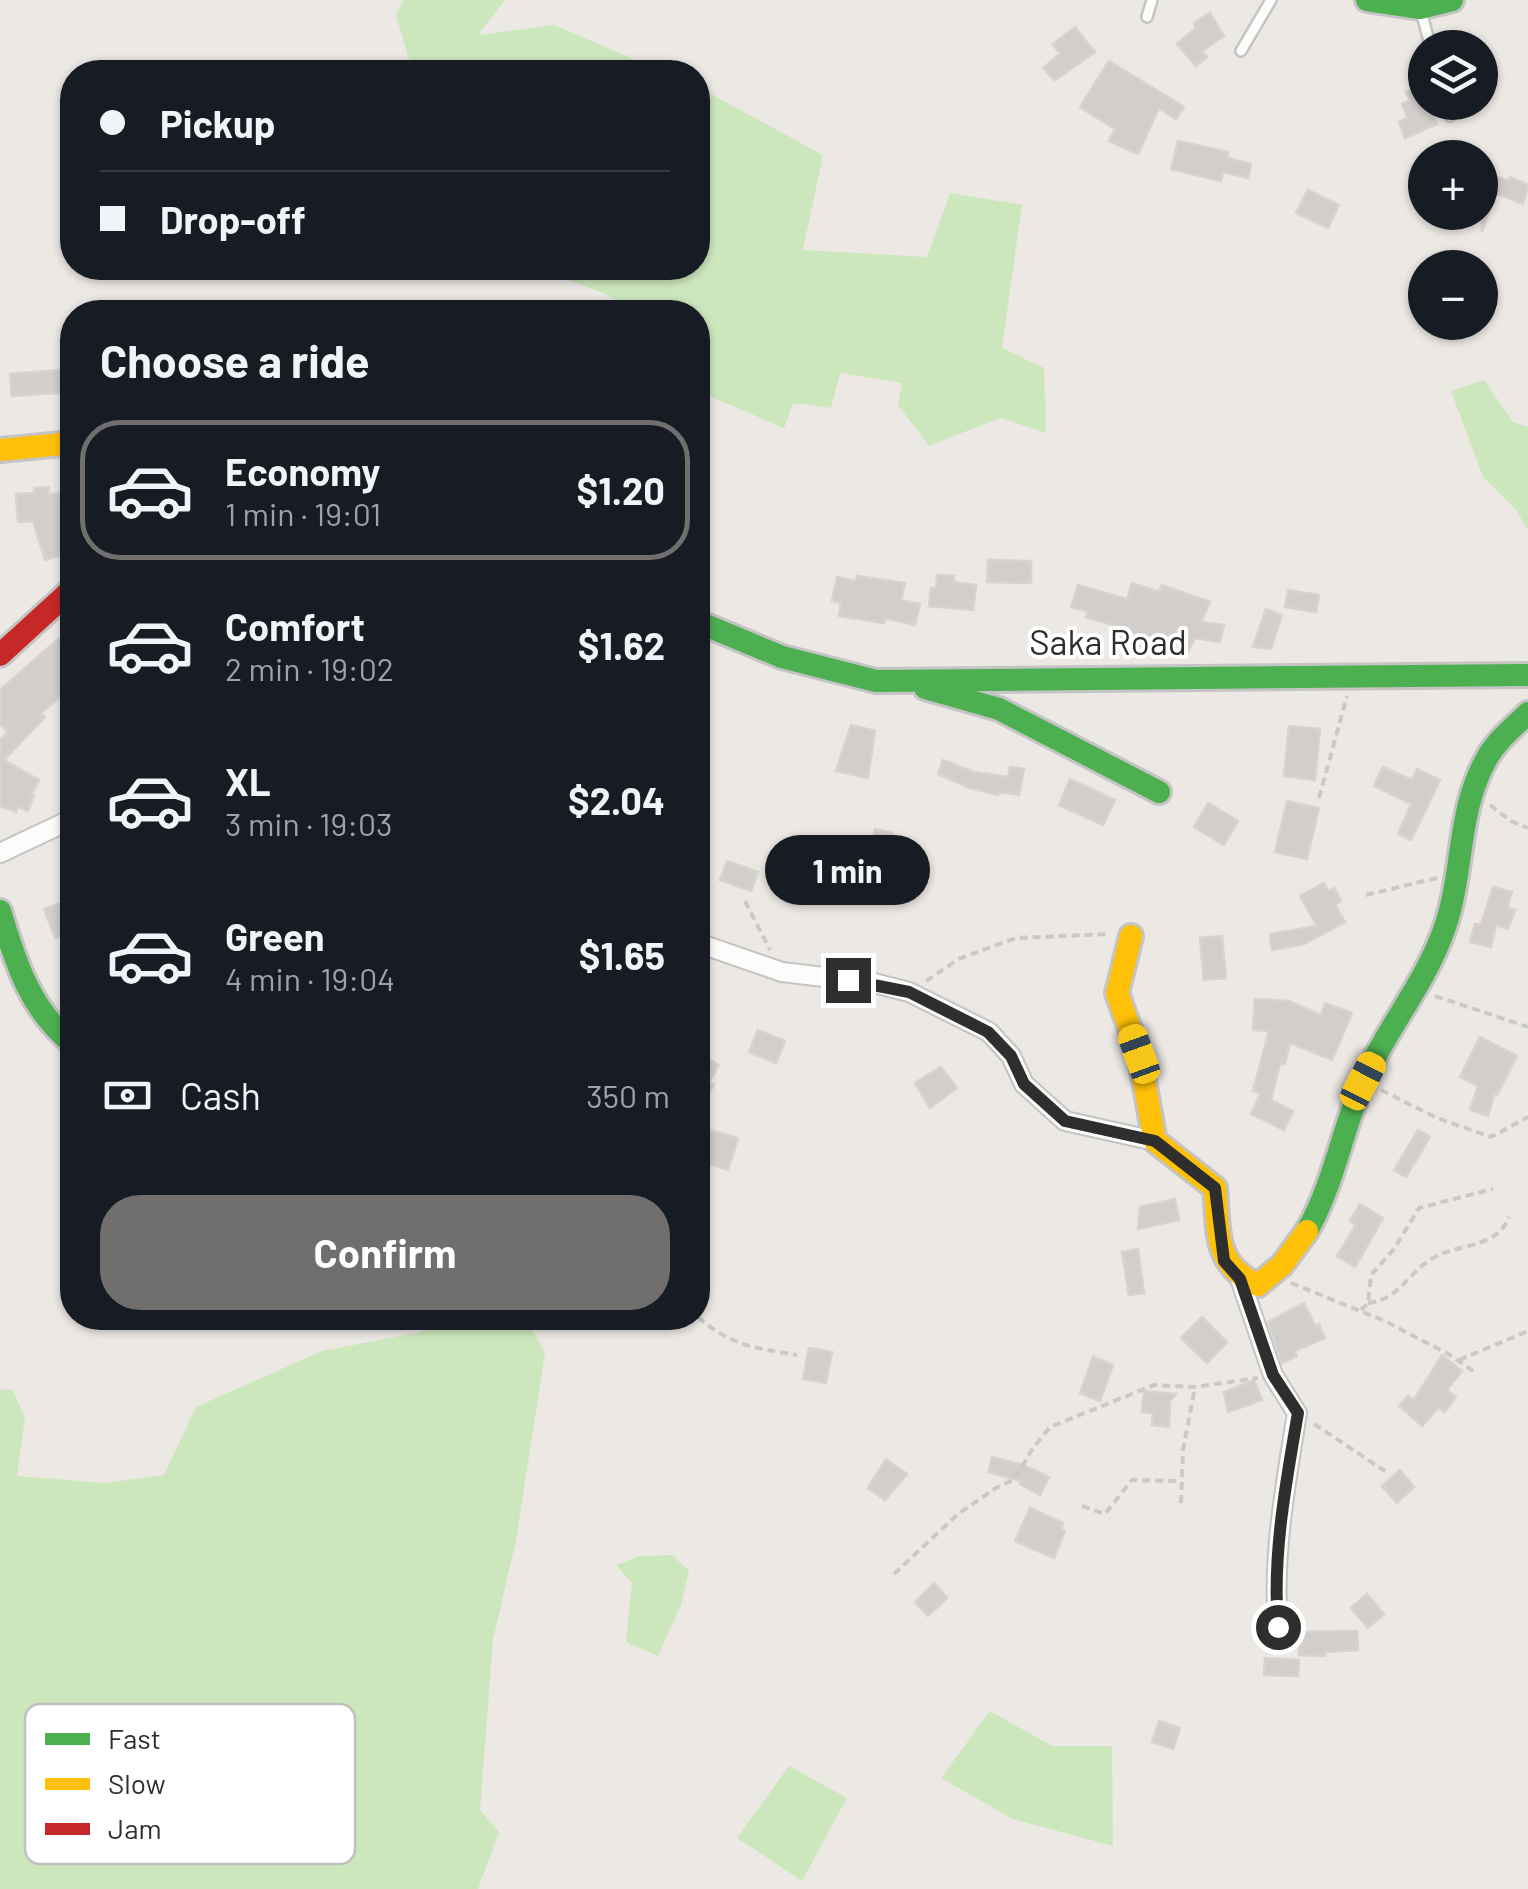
<!DOCTYPE html>
<html lang="en">
<head>
<meta charset="utf-8">
<style>
  :root { --surface:#171b24; --page:#20242c; --text:#f1f3f6; --muted:#9ea1a6; --line:#363941; --accent:#706f6e }
  body { margin:0; font-family:Barlow,sans-serif; background:var(--page); color:var(--text); height:100vh; display:flex; flex-direction:column; font-size:38px; white-space:nowrap }
  * { box-sizing:border-box; margin:0 }
  p { font-size:32px; color:var(--muted) }
  .icon { flex:none; width:55px; height:55px; fill:none; stroke:currentColor; stroke-width:2; stroke-linecap:round; stroke-linejoin:round }
  .map { position:relative; flex:1; overflow:hidden }
  .sheet { position:absolute; left:60px; top:300px; width:650px; height:1030px; display:flex; flex-direction:column; background:var(--surface); border-radius:40px; box-shadow:0 2px 8px #0004 }
  .sheet>* { flex:none }
  .banner { position:absolute; left:60px; top:60px; width:650px; height:220px; border-radius:40px; box-shadow:0 2px 8px #0004; display:grid; align-content:center; height:220px; padding:0 40px; background:var(--surface) }
  .tools { position:absolute; left:1408px; top:30px; display:grid; gap:20px }
  .tools a { display:grid; place-items:center; width:90px; height:90px; border-radius:50%; background:var(--surface); box-shadow:0 2px 8px #0004; font-size:50px }
  .end { position:absolute; width:45px; height:45px; margin:-22px; border:12px solid #2e2e2e; background:#fff; box-shadow:0 0 0 5px #fff }
  .from { border-radius:50% }
  .bubble { position:absolute; height:70px; border-radius:35px; background:var(--surface); box-shadow:0 2px 8px #0004; font-size:32px; font-weight:700; line-height:70px; text-align:center }
  .car { position:absolute; width:30px; height:60px; margin:-30px -15px; border-radius:12px; box-shadow:0 0 8px 2px #0007; background:linear-gradient(#f5c518 24%,#345 0 40%,#f5c518 0 76%,#345 0 86%,#f5c518 0) }
  .banner b { display:flex; align-items:center; gap:35px; height:95px; font-size:38px }
  .banner b+b { border-top:2px solid var(--line) }
  .banner i { width:25px; height:25px; background:var(--text) }
  ul { padding:0; list-style:none }
  li { display:flex; align-items:center; gap:30px; height:140px; margin:0 20px 15px; padding:0 20px; border:5px solid transparent; border-radius:40px }
  li div { flex:1 }
  li b { display:block; font-size:38px }
  li em { font-style:normal; font-weight:700 }
  li.selected { border-color:var(--accent) }
  li>.icon { width:90px; height:90px; stroke-width:1.5 }
  h2 { padding:0 40px; font-size:45px; line-height:120px }
  .pay { display:flex; align-items:center; gap:25px; height:110px; padding:0 40px; font-size:38px }
  .pay p { margin-inline-start:auto }
  .action { display:flex; gap:20px; margin-top:auto; padding:20px 40px }
  .action a { flex:1; height:115px; border-radius:40px; background:var(--accent); color:#fff; font-size:40px; font-weight:700; line-height:115px; text-align:center }
  .map>svg:first-child { display:block }
  .green { fill:#cde7bd }
  .building { fill:#d1cecb; stroke:#d7d4d0; stroke-width:2.5 }
  .lines { fill:none; stroke-linecap:round; stroke-linejoin:round }
  .lane-casing { stroke:#c5c4c5; stroke-width:14 }
  .street-casing { stroke:#c5c4c5; stroke-width:22 }
  .fast-casing { stroke:#c5c4c5; stroke-width:28 }
  .slow-casing { stroke:#c5c4c5; stroke-width:28 }
  .jam-casing { stroke:#c5c4c5; stroke-width:28 }
  .path { stroke:#c9c9c8; stroke-width:4; stroke-dasharray:8 5; stroke-linecap:butt }
  .lane { stroke:#fcfcfb; stroke-width:9 }
  .street { stroke:#fcfcfb; stroke-width:18 }
  .fast { stroke:#4caf50; stroke-width:22 }
  .slow { stroke:#ffc107; stroke-width:22 }
  .jam { stroke:#c62828; stroke-width:22 }
  .route { stroke:#2e2e2e; stroke-width:12 }
  .labels { text-anchor:middle; stroke-width:8; stroke-linejoin:round; paint-order:stroke }
  .street-label { font-size:35px; fill:#2e2e2e; stroke:#fff }
  .key { fill:#fff; stroke:#c0c0c0; stroke-width:2.5 }
  .key-label { font-size:28px; fill:#2e2e2e }
</style>
</head>
<body>
<div class="map">
<svg width="1528" height="1889" viewBox="0 0 1528 1889">
  <rect width="100%" height="100%" fill="#ece8e4"/>
  <g class="green">
    <path d="M403 0H505L478 35 554 25 664 72H413L396 16Z"/>
    <path d="M698 87 823 155 803 250 927 257 950 193 1022 205 1002 348 1044 368 1046 433 1000 418 929 446 898 405 902 383 840 373 831 408 793 403 784 428 698 391V312H639L603 293 540 270 698 268Z"/>
    <path d="M1484 380 1513 422 1528 427V530L1516 510 1483 477 1451 391Z"/>
    <path d="M441 1318H526L545 1353 516 1540 493 1640 480 1810 499 1832 478 1889H0V1390L12 1389 25 1417 17 1476 105 1483 164 1475 196 1407 322 1351 421 1332Z"/>
    <path d="M672 1555 689 1571 681 1605 658 1656 626 1642 632 1583 616 1565 641 1556Z"/>
    <path d="M990 1711 1052 1746H1112L1113 1846 1013 1819 941 1778Z"/>
    <path d="M789 1766 847 1798 802 1881 737 1838Z"/>
  </g>
  <g class="building">
    <path d="M1210 13 1224 36 1202 51 1207 57 1196 66 1177 44 1196 28 1194 23Z"/>
    <path d="M1075 27 1095 52 1055 80 1043 68 1060 54 1053 44Z"/>
    <path d="M1109 61 1184 107 1176 119 1159 108 1138 154 1109 141 1115 129 1080 107Z"/>
    <path d="M1421 86 1437 124 1405 138 1399 122 1408 118 1402 104 1410 100 1406 92Z"/>
    <path d="M1178 141 1228 152 1227 158 1251 164 1248 178 1223 172 1221 181 1171 169Z"/>
    <path d="M1480 171 1509 181 1510 177 1528 185 1523 204 1496 193 1482 232Z"/>
    <path d="M1308 190 1339 205 1328 228 1296 213Z"/>
    <path d="M72 369V392L12 396 10 374Z"/>
    <path d="M49 487V494L61 493 62 555 45 560 33 521 18 522 16 494 34 493V488Z"/>
    <path d="M988 560 1031 561V583L987 582Z"/>
    <path d="M937 575 954 576 953 582 976 585 973 610 929 606 931 588H936Z"/>
    <path d="M857 576 905 583 901 600 920 604 915 625 885 618 884 623 839 616 841 603 832 601 837 577 856 581Z"/>
    <path d="M1132 583 1159 592 1162 585 1210 602 1201 622 1224 625 1220 642 1195 638 1185 658 1162 650 1161 654 1114 637 1117 626 1086 617 1088 611 1071 607 1078 585 1127 599Z"/>
    <path d="M1288 590 1319 595 1316 612 1285 607Z"/>
    <path d="M1266 609 1282 615 1271 649 1253 647Z"/>
    <path d="M72 627V706L63 694 41 713 45 717 4 760 39 780 31 795 34 796 28 811 18 807 16 812 0 806V740L8 732 0 724V690Z"/>
    <path d="M851 725 875 731 868 778 836 771Z"/>
    <path d="M1289 726 1320 729 1315 780 1284 776Z"/>
    <path d="M943 760 974 772 1008 777 1010 767 1024 769 1019 795 999 792 998 795 970 788 938 774Z"/>
    <path d="M1383 767 1412 780 1417 769 1440 780 1411 840 1398 834 1411 804 1374 786Z"/>
    <path d="M1070 779 1115 800 1103 825 1059 805Z"/>
    <path d="M1287 801 1319 808 1307 859 1275 852Z"/>
    <path d="M1208 803 1238 821 1224 845 1194 827Z"/>
    <path d="M875 829 892 833 881 868 858 861 864 839 872 842Z"/>
    <path d="M727 861 758 872 751 891 720 880Z"/>
    <path d="M1324 883 1328 891 1334 888 1341 901 1335 905 1345 922 1304 944 1272 950 1270 934 1317 926 1300 896Z"/>
    <path d="M1493 887 1512 892 1507 908 1515 910 1508 929 1496 925 1491 947 1470 942 1475 924 1481 925Z"/>
    <path d="M72 899V932L55 938 44 909Z"/>
    <path d="M1222 936 1226 978 1204 980 1200 938Z"/>
    <path d="M1255 999 1289 1001 1321 1015 1325 1003 1352 1013 1332 1060 1290 1043 1285 1064 1280 1063 1271 1100 1293 1111 1284 1130 1251 1114 1261 1093 1253 1091 1269 1031 1253 1030Z"/>
    <path d="M758 1030 785 1041 776 1063 749 1052Z"/>
    <path d="M1480 1037 1517 1056 1497 1095 1494 1094 1488 1116 1470 1110 1478 1086 1460 1077Z"/>
    <path d="M698 1052 719 1065 709 1082 714 1085 698 1110Z"/>
    <path d="M941 1067 957 1088 930 1108 915 1083Z"/>
    <path d="M710 1130 738 1138 728 1170 700 1161Z"/>
    <path d="M1418 1130 1430 1137 1406 1177 1394 1170Z"/>
    <path d="M1175 1199 1179 1220 1138 1229 1140 1207Z"/>
    <path d="M1360 1204 1383 1218 1355 1267 1337 1256 1356 1225 1350 1221Z"/>
    <path d="M1138 1249 1144 1293 1129 1295 1122 1252Z"/>
    <path d="M1304 1303 1315 1326 1319 1324 1325 1338 1294 1351 1297 1356 1282 1363 1268 1322Z"/>
    <path d="M1202 1317 1227 1342 1207 1363 1181 1338Z"/>
    <path d="M809 1348 832 1352 826 1383 803 1379Z"/>
    <path d="M1442 1355 1462 1371 1447 1390 1456 1397 1445 1412 1438 1408 1422 1426 1399 1406 1408 1396 1414 1400Z"/>
    <path d="M1093 1357 1113 1365 1100 1401 1080 1393Z"/>
    <path d="M1254 1380 1262 1400 1228 1412 1224 1392Z"/>
    <path d="M1144 1391 1176 1394 1170 1401 1169 1427 1152 1425 1153 1413 1142 1412Z"/>
    <path d="M992 1457 1023 1465 1049 1477 1040 1495 1020 1484 1021 1481 989 1472Z"/>
    <path d="M886 1459 907 1474 885 1500 868 1488Z"/>
    <path d="M1400 1470 1414 1487 1397 1503 1382 1486Z"/>
    <path d="M1030 1508 1063 1523 1061 1529 1065 1531 1054 1558 1015 1541Z"/>
    <path d="M934 1583 947 1598 928 1616 915 1602Z"/>
    <path d="M1367 1594 1384 1614 1368 1628 1351 1608Z"/>
    <path d="M1357 1631 1358 1650 1326 1652 1325 1656 1299 1655V1632Z"/>
    <path d="M1265 1658 1299 1660 1298 1676 1264 1675Z"/>
    <path d="M1159 1721 1180 1728 1173 1749 1152 1742Z"/>
  </g>
  <g class="lines">
    <defs>
      <g id="lane">
        <path d="M1421 11 1431 48"/>
        <path d="M1147 17 1152 0"/>
        <path d="M1241 51 1271 0"/>
        <path d="M1446 102 1450 116"/>
      </g>
      <g id="street">
        <path d="M0 853 72 819"/>
        <path d="M698 943 782 972 874 983 909 992 989 1032 1011 1056 1024 1084 1065 1121 1155 1141"/>
        <path d="M1240 1279 1273 1375 1297 1413C1286 1482 1272 1556 1278 1627"/>
      </g>
      <g id="fast">
        <path d="M1367 0 1420 8 1452 0"/>
        <path d="M698 622 782 657 876 681 1528 675"/>
        <path d="M925 688 999 709 1159 792"/>
        <path d="M0 911C15 961 30 1010 72 1043"/>
        <path d="M1307 1231C1335 1182 1343 1125 1366 1075 1390 1024 1427 980 1445 927 1464 872 1457 810 1487 758 1497 740 1514 727 1528 713"/>
      </g>
      <g id="slow">
        <path d="M0 450 72 443"/>
        <path d="M1131 936 1117 993 1139 1054 1155 1141 1215 1188C1219 1231 1213 1265 1258 1285L1282 1265 1307 1231"/>
      </g>
      <path id="jam" d="M0 655 72 589"/>
    </defs>
    <use href="#lane" class="lane-casing"/>
    <use href="#street" class="street-casing"/>
    <use href="#fast" class="fast-casing"/>
    <use href="#slow" class="slow-casing"/>
    <use href="#jam" class="jam-casing"/>
    <g class="path">
      <path d="M1319 798 1347 696"/>
      <path d="M1490 805 1511 821 1528 828"/>
      <path d="M1366 895 1437 878"/>
      <path d="M745 901 770 950"/>
      <path d="M926 981 959 959 1016 938 1110 934"/>
      <path d="M1435 996 1528 1027"/>
      <path d="M1381 1090 1437 1118 1491 1137 1528 1117"/>
      <path d="M1291 1283 1385 1321 1450 1355 1476 1373"/>
      <path d="M1368 1303C1401 1299 1407 1273 1433 1258 1458 1243 1497 1249 1509 1217"/>
      <path d="M1361 1310 1368 1303 1371 1275 1394 1249 1419 1208 1493 1189"/>
      <path d="M698 1317C731 1346 755 1348 797 1355"/>
      <path d="M1459 1360 1528 1331"/>
      <path d="M1314 1424 1385 1471"/>
      <path d="M1181 1503 1183 1450 1195 1387"/>
      <path d="M1082 1506 1105 1514 1132 1480 1180 1481"/>
      <path d="M894 1574 958 1514 996 1488 1015 1479 1031 1451 1050 1427 1154 1385 1195 1387 1258 1378"/>
    </g>
    <use href="#lane" class="lane"/>
    <use href="#street" class="street"/>
    <use href="#fast" class="fast"/>
    <use href="#slow" class="slow"/>
    <use href="#jam" class="jam"/>
  </g>
  <g class="lines">
    <path class="route" d="M848 980 909 992 988 1032 1011 1056 1024 1084 1065 1121 1155 1141 1215 1188 1224 1261 1240 1279 1273 1375 1298 1413C1286 1482 1272 1556 1278 1627"/>
  </g>
  <g class="labels">
    <g class="street-label">
      <text x="1108" y="655">Saka Road</text>
    </g>
  </g>
  <rect x="25" y="1704" width="330" height="160" rx="15" class="key"/>
  <rect x="45" y="1733" width="45" height="12" fill="#4caf50"/>
  <rect x="45" y="1778" width="45" height="12" fill="#ffc107"/>
  <rect x="45" y="1823" width="45" height="12" fill="#c62828"/>
  <g class="key-label">
    <text x="108" y="1749">Fast</text>
    <text x="108" y="1794">Slow</text>
    <text x="108" y="1839">Jam</text>
  </g>
</svg>
<div class="tools">
<a><svg class="icon" aria-label="layers" viewBox="0 0 24 24"><path d="M12 4l9 5-9 5-9-5zM3 14l9 5 9-5"/></svg></a>
<a>+</a>
<a>−</a>
</div>
<i class="end from" style="left:1278px;top:1627px"></i>
<i class="end" style="left:848px;top:980px"></i>
<div class="bubble" style="left:765px;top:835px;width:165px">1 min</div>
<i class="car" style="left:1139px;top:1054px;rotate:340deg"></i>
<i class="car" style="left:1363px;top:1081px;rotate:27deg"></i>
<div class="banner">
<b><i class="from"></i>Pickup</b>
<b><i></i>Drop-off</b>
</div>
<section class="sheet">
<h2>Choose a ride</h2>
<ul>
<li class="selected"><svg class="icon" aria-label="car" viewBox="0 0 24 24"><path d="M5 17H2v-5l4-1 3-4h7l3 4 3 1v5h-3M9 17h6M6 11h13"/><circle cx="7" cy="17" r="2"/><circle cx="17" cy="17" r="2"/></svg><div><b>Economy</b><p>1 min · 19:01</p></div><em>$1.20</em></li>
<li><svg class="icon" aria-label="car" viewBox="0 0 24 24"><path d="M5 17H2v-5l4-1 3-4h7l3 4 3 1v5h-3M9 17h6M6 11h13"/><circle cx="7" cy="17" r="2"/><circle cx="17" cy="17" r="2"/></svg><div><b>Comfort</b><p>2 min · 19:02</p></div><em>$1.62</em></li>
<li><svg class="icon" aria-label="car" viewBox="0 0 24 24"><path d="M5 17H2v-5l4-1 3-4h7l3 4 3 1v5h-3M9 17h6M6 11h13"/><circle cx="7" cy="17" r="2"/><circle cx="17" cy="17" r="2"/></svg><div><b>XL</b><p>3 min · 19:03</p></div><em>$2.04</em></li>
<li><svg class="icon" aria-label="car" viewBox="0 0 24 24"><path d="M5 17H2v-5l4-1 3-4h7l3 4 3 1v5h-3M9 17h6M6 11h13"/><circle cx="7" cy="17" r="2"/><circle cx="17" cy="17" r="2"/></svg><div><b>Green</b><p>4 min · 19:04</p></div><em>$1.65</em></li>
</ul>
<div class="pay"><svg class="icon" aria-label="cash" viewBox="0 0 24 24"><path d="M3 7h18v10H3z"/><circle cx="12" cy="12" r="2"/></svg>Cash<p>350 m</p></div>
<div class="action"><a>Confirm</a></div>
</section>
</div>
</body>
</html>
